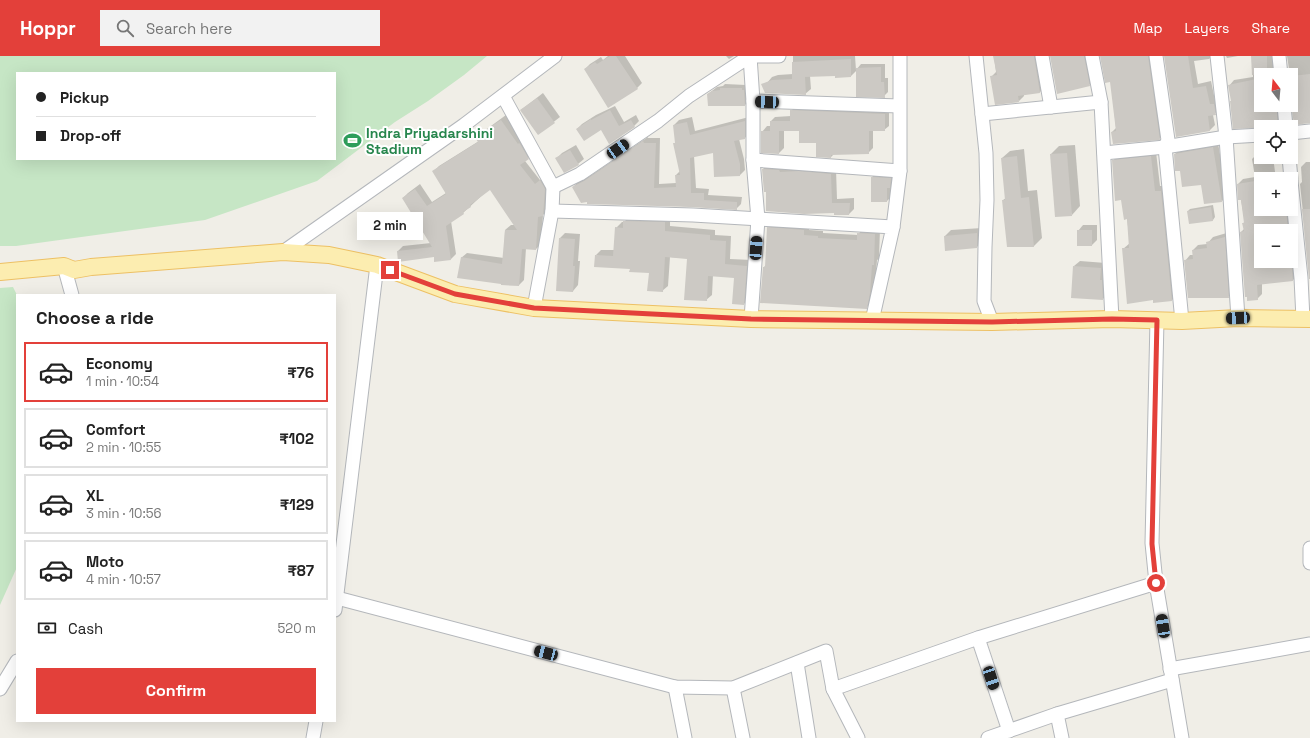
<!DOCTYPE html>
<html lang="en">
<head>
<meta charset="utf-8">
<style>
  :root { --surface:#fff; --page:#f2f2f2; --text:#222; --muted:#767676; --line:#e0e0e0; --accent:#e3403a }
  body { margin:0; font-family:"Space Grotesk",sans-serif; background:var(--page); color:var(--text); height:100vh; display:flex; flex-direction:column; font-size:15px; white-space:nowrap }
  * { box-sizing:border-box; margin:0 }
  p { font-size:13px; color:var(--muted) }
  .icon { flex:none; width:22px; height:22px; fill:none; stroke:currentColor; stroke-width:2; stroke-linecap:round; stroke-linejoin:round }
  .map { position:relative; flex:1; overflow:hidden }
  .side { position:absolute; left:16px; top:238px; width:320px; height:428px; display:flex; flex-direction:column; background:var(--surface); border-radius:0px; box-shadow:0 4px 16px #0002 }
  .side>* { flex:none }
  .top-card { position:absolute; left:16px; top:16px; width:320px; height:88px; border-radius:0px; box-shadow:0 4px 16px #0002; display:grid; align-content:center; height:88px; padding:0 20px; background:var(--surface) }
  .needle { width:26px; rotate:344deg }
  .tools { position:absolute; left:1254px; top:12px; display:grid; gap:8px }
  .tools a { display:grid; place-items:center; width:44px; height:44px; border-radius:0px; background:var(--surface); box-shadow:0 4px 16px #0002; font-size:20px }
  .end { position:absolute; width:18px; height:18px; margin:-9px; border:5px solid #e3403a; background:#fff; box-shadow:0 0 0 2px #fff }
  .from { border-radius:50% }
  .bubble { position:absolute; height:28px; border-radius:0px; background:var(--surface); box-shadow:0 4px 16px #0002; font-size:13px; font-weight:800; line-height:28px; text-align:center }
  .car { position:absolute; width:12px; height:24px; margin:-12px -6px; border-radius:5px; box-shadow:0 0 3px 1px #0007; background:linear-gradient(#222 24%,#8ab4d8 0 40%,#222 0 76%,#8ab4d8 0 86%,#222 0) }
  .top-card b { display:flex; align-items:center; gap:14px; height:38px; font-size:15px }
  .top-card b+b { border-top:1px solid var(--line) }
  .top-card i { width:10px; height:10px; background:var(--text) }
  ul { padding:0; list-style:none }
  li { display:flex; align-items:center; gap:12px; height:60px; margin:0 8px 6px; padding:0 12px; border:2px solid var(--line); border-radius:0px }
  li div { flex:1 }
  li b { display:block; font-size:15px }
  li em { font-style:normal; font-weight:800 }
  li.selected { border-color:var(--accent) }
  li>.icon { width:36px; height:36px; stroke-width:1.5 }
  h2 { padding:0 20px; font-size:18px; line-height:48px }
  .pay { display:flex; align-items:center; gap:10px; height:44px; padding:0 20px; font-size:15px }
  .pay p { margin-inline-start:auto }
  .cta { display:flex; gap:8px; margin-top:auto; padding:8px 20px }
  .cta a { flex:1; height:46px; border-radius:0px; background:var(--accent); color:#fff; font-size:16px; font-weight:800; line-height:46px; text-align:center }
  header { display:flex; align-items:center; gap:24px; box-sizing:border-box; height:56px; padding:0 20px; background:var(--accent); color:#fff }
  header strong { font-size:19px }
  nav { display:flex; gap:22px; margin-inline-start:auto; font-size:14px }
  .search { width:280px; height:36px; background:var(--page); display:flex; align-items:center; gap:10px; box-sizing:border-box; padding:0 14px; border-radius:0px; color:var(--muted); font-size:15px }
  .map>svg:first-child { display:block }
  .green { fill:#c6e6c5; fill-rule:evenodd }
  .shadow { fill:#0003; fill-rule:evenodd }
  .building { fill:#ccc9c4 }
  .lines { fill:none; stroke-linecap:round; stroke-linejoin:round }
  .minor-casing { stroke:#b4b7bb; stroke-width:15 }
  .major-casing { stroke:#edc064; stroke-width:18 }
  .minor { stroke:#fff; stroke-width:13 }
  .major { stroke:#fcedb0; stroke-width:16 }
  .route { stroke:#e3403a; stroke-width:5 }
  .labels { text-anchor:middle; stroke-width:4; stroke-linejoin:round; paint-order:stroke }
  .leisure-label { font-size:14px; font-weight:bold; fill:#27864d; stroke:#fff; text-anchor:start }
</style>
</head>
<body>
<header>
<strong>Hoppr</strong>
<div class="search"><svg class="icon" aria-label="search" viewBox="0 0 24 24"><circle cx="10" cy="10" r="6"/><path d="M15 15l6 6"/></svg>Search here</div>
<nav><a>Map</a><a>Layers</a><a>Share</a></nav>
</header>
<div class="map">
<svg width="1310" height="682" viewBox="0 0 1310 682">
  <rect width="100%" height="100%" fill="#f0eee7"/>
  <g class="green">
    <path d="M0 0H487L464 19 428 45 395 66 317 125 205 164 16 190H0ZM17 17H335V103H17Z"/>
    <path d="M13 231 17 239V511L0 549V232Z"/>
  </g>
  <g class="shadow">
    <path d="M608 0H625L642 27 637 32 585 13 590 8 601 1 603 4Z"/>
    <path d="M726 0H734L729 3Z"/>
    <path d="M793 0H855L856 14 861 8H885V22H888V36L884 40 857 14 851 20 836 19 810 20 811 33 805 38 767 27 772 21 778 19 793 18Z"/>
    <path d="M994 0H1040L1045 31 1040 36 1024 38V40L1019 45 991 21 996 16Z"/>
    <path d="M1051 0H1090L1094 24 1089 29Z"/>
    <path d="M1101 0H1153L1164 78 1159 83 1112 76 1116 72 1111 24Z"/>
    <path d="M1165 0H1212L1209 3 1194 5 1198 28 1211 25 1215 44 1219 43 1220 53 1213 59 1215 69 1210 74 1177 80Z"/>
    <path d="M1226 0H1238L1227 2Z"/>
    <path d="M1252 0H1276L1280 19H1261V49H1276V52L1281 51 1283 65 1278 70 1229 30 1234 24 1253 21Z"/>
    <path d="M1287 0H1310V66L1291 40V19H1290Z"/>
    <path d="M725 28 746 29 745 31 748 30 749 45 745 49 708 38 717 31 723 30Z"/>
    <path d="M543 37 560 61 538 78 521 54Z"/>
    <path d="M615 50 624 66 636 59 639 65 634 70 577 73 582 68 596 59Z"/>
    <path d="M796 50 889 53V70L884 74H873V92L868 97 834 98 831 101 817 86 800 74H784V92L779 97 762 76 767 70H771V65L775 61 791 60V55Z"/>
    <path d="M506 59 533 97 525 105 540 124 545 120 550 127 548 154 543 159 541 188 536 193 526 192 524 224 519 229 461 202 467 197 504 202 505 174 511 169H515L490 132 463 157 451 165 456 198 451 203 398 195 403 190 431 187 403 142 408 137 420 128 432 146 446 137 434 115 439 110 479 85 477 83 491 70Z"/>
    <path d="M692 61 695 75 749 61V77L745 82 739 83 744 103 745 114 740 119 714 96 694 100 696 132 709 133 708 139 742 141 741 148 736 153 588 145 573 131 578 126 590 120 648 81V82H660L659 128 676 127V119L680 115 675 87 676 86 674 69 679 64Z"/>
    <path d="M1218 87 1227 140 1222 145 1202 128 1181 114 1175 98 1180 93Z"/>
    <path d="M576 89 584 103 578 108 557 102 562 97Z"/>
    <path d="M1075 89 1080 150 1072 159 1051 98 1059 90Z"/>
    <path d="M1024 93 1028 135 1037 134 1042 182 1034 190H1008L1003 144 1006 142 1002 102 1010 95Z"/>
    <path d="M1156 96 1160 130H1166L1177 239 1172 244 1154 243 1123 193 1130 187 1127 162 1113 105 1118 99Z"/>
    <path d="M1261 97V101H1273L1276 123H1261V153H1291L1298 219 1293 224 1262 227V238L1257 243 1241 176 1244 173 1243 167 1245 166 1238 128 1243 123 1255 121 1252 103 1257 98ZM1261 175H1291V205H1261Z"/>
    <path d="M1306 106H1310V222L1300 128 1302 126 1301 111Z"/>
    <path d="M768 108 836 113 837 143 854 142V153L849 158 835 156 767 135 763 113Z"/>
    <path d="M877 117 895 118 894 126 891 129V141L887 145 872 121Z"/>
    <path d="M1213 149 1215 161 1213 164 1188 155 1190 153Z"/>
    <path d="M630 160 670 161V170L715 174V179L731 180 730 203 752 204 749 242 744 248 735 221 713 219 712 239 706 244 688 202 670 201 668 230 662 235 650 216 631 212 596 199 601 194H614L616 172 622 166H624Z"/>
    <path d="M773 166 809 169V174L823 175V177L858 179 863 172 880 173 879 203 877 204 875 230 872 246 866 252 764 211 766 209 768 172Z"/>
    <path d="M1083 169H1097V184L1092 189 1078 175Z"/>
    <path d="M982 172V186L977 191 945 180 951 174Z"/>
    <path d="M1230 176 1233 235 1228 241 1185 205 1190 199H1193V194L1198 189 1207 188 1213 181Z"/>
    <path d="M565 177 580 178 578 205H580L578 229 573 235 560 182Z"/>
    <path d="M1080 205 1106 207 1108 237 1103 243 1074 210Z"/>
  </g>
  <g class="building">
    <path d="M610 0H616L638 33 608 52 584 13 595 6 597 8Z"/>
    <path d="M993 0H1034L1040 37 1018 40 1019 46 995 49 990 20 997 19Z"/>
    <path d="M1050 0H1084L1090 30 1057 38Z"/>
    <path d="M1100 0H1148L1160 84 1113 88 1111 76 1116 75 1110 26 1105 27Z"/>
    <path d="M1164 0H1188L1193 32 1206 30 1210 48H1214L1216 59 1208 60 1210 75 1176 81Z"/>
    <path d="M1251 0H1267V18L1252 19Z"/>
    <path d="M851 3V21L835 22V20L805 21 806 39 765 37 761 28 772 24 792 23V6Z"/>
    <path d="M881 11V26H884L885 42 856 41V12Z"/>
    <path d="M1310 18V67L1294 69 1291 46V20Z"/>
    <path d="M1261 22V49H1270L1271 56H1277L1278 71 1233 73 1230 45H1231L1228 29Z"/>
    <path d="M720 32H742V34H744L745 50H708L707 38 712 35 720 34Z"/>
    <path d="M537 42 555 67 538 79 520 54Z"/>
    <path d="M610 54 619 70 631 64 635 71 609 88 601 74 584 85 576 73 591 63V64Z"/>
    <path d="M790 54 885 58V75H869V98L831 99V102L816 101V87H799V75H770V65H790Z"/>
    <path d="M501 64 518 88 519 87 520 88 529 103 520 109 535 128 540 124 545 133 543 160 538 161 536 194 522 193 519 230 501 229V228L457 222 461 201 502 208 505 174H517L490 134 470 149 471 151 463 156 464 158 446 170 451 204 434 206V201L398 206 397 195 432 191 402 142 415 133 427 150 446 138 432 115 478 86 476 83 486 76 485 74Z"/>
    <path d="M745 65V83L734 85 740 108V120L714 121 713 97 690 102 691 137H704V144L737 146V154L693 151 587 148V146L581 147 572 131 584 125 643 85 644 87H656L654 132 676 131 675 119H680L673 87H675L673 69 687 66 690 79Z"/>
    <path d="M761 75H779V98L761 97Z"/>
    <path d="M1213 91 1222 146 1204 148 1201 129 1182 131 1180 115H1175L1174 98Z"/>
    <path d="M570 94 579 109 564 117 555 102Z"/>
    <path d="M1067 97 1072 160 1055 161 1050 98Z"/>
    <path d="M1017 100 1021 142 1029 141 1034 191H1007L1002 144H1005L1001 102Z"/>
    <path d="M1151 100 1155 135H1161L1172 245 1153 247V244L1127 248 1122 192H1129L1127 163 1124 164 1121 144 1115 145 1112 104Z"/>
    <path d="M762 113 779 114 780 116 799 115 831 118 832 147H850L849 159H834V157L804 158 766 155V136H764Z"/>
    <path d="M871 121 891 122 890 132H887V146H871Z"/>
    <path d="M1261 124V153H1286L1288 175H1261V205H1291V203L1293 225 1257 229 1258 244 1247 245V241H1245L1240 176 1244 175 1242 167H1244L1241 144H1238L1237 128Z"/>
    <path d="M1211 151 1213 165 1189 168 1187 155Z"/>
    <path d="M1302 153H1310V223H1309Z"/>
    <path d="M623 165 665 166V175L710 179V184L726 185 725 208 747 210 744 249 732 248 734 222 708 220 707 245 684 244 687 203 665 201 663 236 647 235 649 217 629 216 630 213 594 211 595 199 613 200 615 171 623 172Z"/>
    <path d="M767 171 804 174V179L818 180V182L857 184V177L875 178 874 209H872L870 237 867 253 760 247 763 211H765Z"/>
    <rect x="1077" y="174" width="15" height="16"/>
    <path d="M977 177V192L945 195 944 180Z"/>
    <path d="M1225 181 1229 242H1188L1184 204 1193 203 1192 194 1207 192 1206 186Z"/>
    <path d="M559 182 575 183 573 210H575L573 236 556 235Z"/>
    <path d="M1073 210 1101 212 1100 224H1102L1103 244 1071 242Z"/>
  </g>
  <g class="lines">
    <defs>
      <g id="minor">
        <path d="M750 0H779"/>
        <path d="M976 0 986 97 987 144 985 191 984 245 992 266"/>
        <path d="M1042 0 1051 51"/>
        <path d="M1092 0 1101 46 1112 263"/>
        <path d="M1156 0 1168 84 1165 91 1182 265"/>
        <path d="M1217 0 1226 81 1238 262"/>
        <path d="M1279 0 1281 19"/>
        <path d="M503 40 553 131 552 155 534 252"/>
        <path d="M753 45 899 50"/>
        <path d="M1284 49 1286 71"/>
        <path d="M982 58 1101 46"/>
        <path d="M1291 77 1310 75"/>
        <path d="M1104 97 1165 91 1226 81 1261 79"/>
        <path d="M1289 101 1291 123"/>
        <path d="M753 104 900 115"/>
        <path d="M1291 125 1301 222 1303 263"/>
        <path d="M553 131 580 118 658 65 689 40 750 0 753 45V104L758 163 751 263"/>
        <path d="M552 155 693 159 893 171 872 265"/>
        <path d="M893 171 900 115V0"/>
        <path d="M283 196 464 69 555 0"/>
        <path d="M64 210 72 239"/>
        <path d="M1157 264 1152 487 1156 527 1182 682"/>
        <path d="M1310 492V507"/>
        <path d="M337 542 675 631 733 632 826 595 833 633 978 582 1156 527"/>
        <path d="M335 554 377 209"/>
        <path d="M978 582 1009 675"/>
        <path d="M797 607 809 682"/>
        <path d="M1170 613 1310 588"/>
        <path d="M675 631 685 682"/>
        <path d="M733 632 743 682"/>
        <path d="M0 633 17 605"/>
        <path d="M833 633 858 682"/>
        <path d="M1057 658 1062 682"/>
        <path d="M313 682 316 665"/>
        <path d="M988 682 1057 658 1172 624"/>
      </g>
      <path id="major" d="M0 216 64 210 74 214 91 211 283 196 329 199 377 209 455 238 534 252 751 263 992 266 1112 263 1182 265 1238 262 1310 263"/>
    </defs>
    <use href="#minor" class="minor-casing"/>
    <use href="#major" class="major-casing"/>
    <use href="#minor" class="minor"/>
    <use href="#major" class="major"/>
  </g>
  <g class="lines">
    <path class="route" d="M390 214 455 238 534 252 751 263 992 266 1112 263 1157 264 1152 488 1156 527"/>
  </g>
  <defs>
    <symbol id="stadium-bare" viewBox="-9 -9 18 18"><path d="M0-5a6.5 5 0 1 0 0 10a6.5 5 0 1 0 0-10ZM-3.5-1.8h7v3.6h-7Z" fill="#2e9e5b" stroke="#fff" stroke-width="2.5" paint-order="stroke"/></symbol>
  </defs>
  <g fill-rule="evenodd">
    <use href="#stadium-bare" x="340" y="72" width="25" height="25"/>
  </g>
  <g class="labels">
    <g class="leisure-label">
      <text x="366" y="82">Indra Priyadarshini<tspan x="366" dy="16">Stadium</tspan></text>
    </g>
  </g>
</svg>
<div class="tools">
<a><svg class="needle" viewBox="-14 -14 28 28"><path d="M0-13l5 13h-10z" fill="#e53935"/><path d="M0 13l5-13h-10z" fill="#767676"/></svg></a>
<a><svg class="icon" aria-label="locate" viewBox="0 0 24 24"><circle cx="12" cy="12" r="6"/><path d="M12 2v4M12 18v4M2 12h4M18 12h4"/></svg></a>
<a>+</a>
<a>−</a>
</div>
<i class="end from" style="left:1156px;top:527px"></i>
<i class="end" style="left:390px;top:214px"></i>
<div class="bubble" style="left:357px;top:156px;width:66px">2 min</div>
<i class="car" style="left:767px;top:46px;rotate:272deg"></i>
<i class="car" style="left:618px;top:93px;rotate:55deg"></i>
<i class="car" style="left:756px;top:192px;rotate:4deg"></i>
<i class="car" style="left:1238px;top:262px;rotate:267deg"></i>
<i class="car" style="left:1163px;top:570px;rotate:351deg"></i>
<i class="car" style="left:546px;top:597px;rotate:285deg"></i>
<i class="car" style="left:991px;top:622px;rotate:162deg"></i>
<div class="top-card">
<b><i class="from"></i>Pickup</b>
<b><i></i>Drop-off</b>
</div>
<section class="side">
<h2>Choose a ride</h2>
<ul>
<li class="selected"><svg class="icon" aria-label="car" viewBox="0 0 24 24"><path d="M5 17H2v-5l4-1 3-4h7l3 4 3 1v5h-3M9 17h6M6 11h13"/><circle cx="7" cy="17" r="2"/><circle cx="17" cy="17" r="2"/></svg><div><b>Economy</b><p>1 min · 10:54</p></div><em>₹76</em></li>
<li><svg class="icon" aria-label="car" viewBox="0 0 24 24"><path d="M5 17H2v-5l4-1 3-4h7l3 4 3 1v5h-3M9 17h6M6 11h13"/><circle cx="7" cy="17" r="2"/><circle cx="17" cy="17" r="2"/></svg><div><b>Comfort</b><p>2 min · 10:55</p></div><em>₹102</em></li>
<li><svg class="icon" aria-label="car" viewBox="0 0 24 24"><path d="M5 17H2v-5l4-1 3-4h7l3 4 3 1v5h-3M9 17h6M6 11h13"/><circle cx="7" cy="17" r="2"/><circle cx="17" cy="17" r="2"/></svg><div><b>XL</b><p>3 min · 10:56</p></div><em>₹129</em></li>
<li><svg class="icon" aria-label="car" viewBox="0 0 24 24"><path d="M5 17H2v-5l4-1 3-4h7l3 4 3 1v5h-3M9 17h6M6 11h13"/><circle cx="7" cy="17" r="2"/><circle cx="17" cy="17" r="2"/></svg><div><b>Moto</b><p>4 min · 10:57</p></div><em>₹87</em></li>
</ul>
<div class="pay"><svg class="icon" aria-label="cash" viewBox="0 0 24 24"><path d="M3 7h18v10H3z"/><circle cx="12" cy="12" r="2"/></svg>Cash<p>520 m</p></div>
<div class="cta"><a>Confirm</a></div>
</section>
</div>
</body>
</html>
